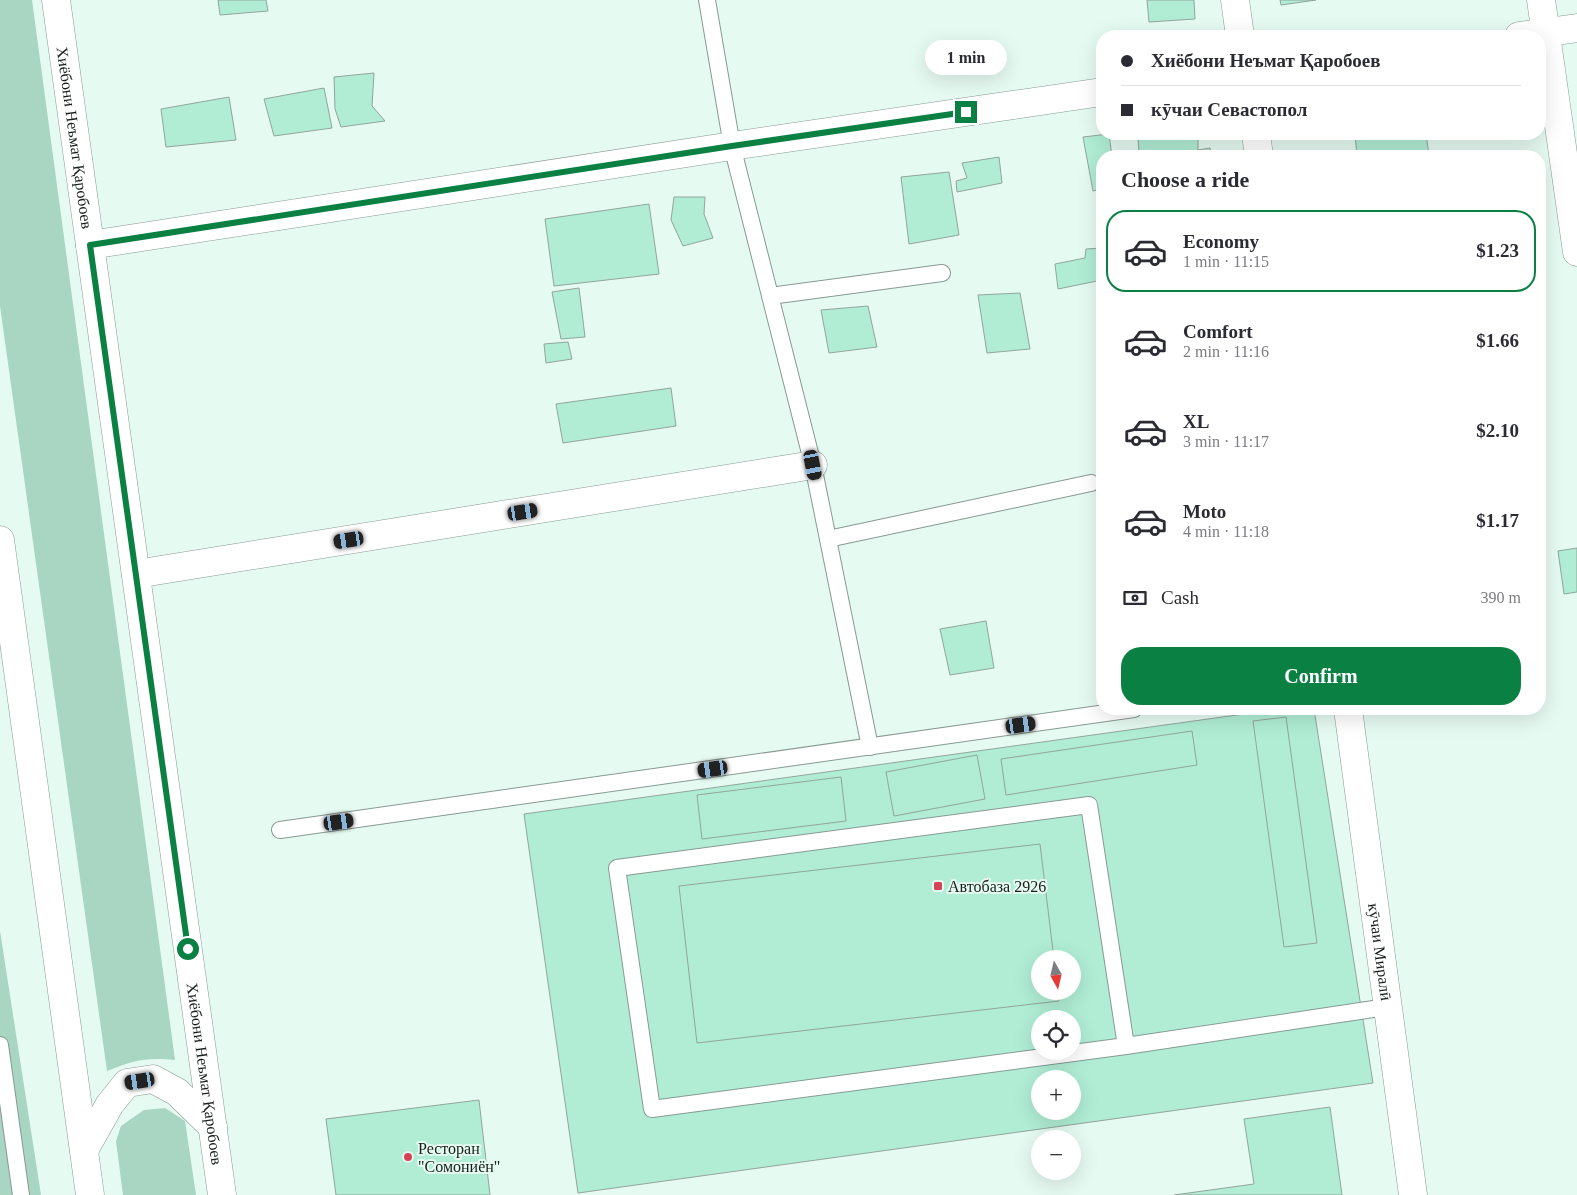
<!DOCTYPE html>
<html lang="en">
<head>
<meta charset="utf-8">
<style>
  :root { --surface:#fff; --page:#f7f7f7; --text:#2b2b33; --muted:#7c7c81; --line:#e1e1e2; --accent:#0b8043 }
  body { margin:0; font-family:Georgia,serif; background:var(--page); color:var(--text); height:100vh; display:flex; flex-direction:column; font-size:19px; white-space:nowrap }
  * { box-sizing:border-box; margin:0 }
  p { font-size:16px; color:var(--muted) }
  .icon { flex:none; width:28px; height:28px; fill:none; stroke:currentColor; stroke-width:2; stroke-linecap:round; stroke-linejoin:round }
  .map { position:relative; flex:1; overflow:hidden }
  .drawer { position:absolute; left:1096px; top:150px; width:450px; height:565px; display:flex; flex-direction:column; background:var(--surface); border-radius:20px; box-shadow:0 5px 20px #0002 }
  .drawer>* { flex:none }
  .top-card { position:absolute; left:1096px; top:30px; width:450px; height:110px; border-radius:20px; box-shadow:0 5px 20px #0002; display:grid; align-content:center; height:110px; padding:0 25px; background:var(--surface) }
  .needle { width:32px; rotate:172deg }
  .tools { position:absolute; left:1031px; top:950px; display:grid; gap:10px }
  .tools a { display:grid; place-items:center; width:50px; height:50px; border-radius:50%; background:var(--surface); box-shadow:0 5px 20px #0002; font-size:25px }
  .end { position:absolute; width:22px; height:22px; margin:-11px; border:6px solid #0b8043; background:#fff; box-shadow:0 0 0 2px #fff }
  .from { border-radius:50% }
  .bubble { position:absolute; height:35px; border-radius:18px; background:var(--surface); box-shadow:0 5px 20px #0002; font-size:16px; font-weight:700; line-height:35px; text-align:center }
  .car { position:absolute; width:15px; height:30px; margin:-15px -8px; border-radius:6px; box-shadow:0 0 4px 1px #0007; background:linear-gradient(#222 24%,#8ab4d8 0 40%,#222 0 76%,#8ab4d8 0 86%,#222 0) }
  .top-card b { display:flex; align-items:center; gap:18px; height:48px; font-size:19px }
  .top-card b+b { border-top:1px solid var(--line) }
  .top-card i { width:12px; height:12px; background:var(--text) }
  ul { padding:0; list-style:none }
  li { display:flex; align-items:center; gap:15px; height:82px; margin:0 10px 8px; padding:0 15px; border:2px solid transparent; border-radius:20px }
  li div { flex:1 }
  li b { display:block; font-size:19px }
  li em { font-style:normal; font-weight:700 }
  li.current { border-color:var(--accent) }
  li>.icon { width:45px; height:45px; stroke-width:1.5 }
  h2 { padding:0 25px; font-size:22px; line-height:60px }
  .pay { display:flex; align-items:center; gap:12px; height:55px; padding:0 25px; font-size:19px }
  .pay p { margin-inline-start:auto }
  .action { display:flex; gap:10px; margin-top:auto; padding:10px 25px }
  .action a { flex:1; height:58px; border-radius:20px; background:var(--accent); color:#fff; font-size:20px; font-weight:700; line-height:58px; text-align:center }
  .map>svg:first-child { display:block }
  .green { fill:#a9d5c3 }
  .building { fill:#b0edd4; stroke:#92a59d; fill-rule:evenodd }
  .lines { fill:none; stroke-linecap:round; stroke-linejoin:round }
  .lane-casing { stroke:#879a92; stroke-width:18 }
  .street-casing { stroke:#879a92; stroke-width:29 }
  .highway-casing { stroke:#879a92; stroke-width:29 }
  .lane { stroke:#fff; stroke-width:16 }
  .street { stroke:#fff; stroke-width:28 }
  .highway { stroke:#fff; stroke-width:28 }
  .route { stroke:#0b8043; stroke-width:6 }
  .poi-dot { fill:#d34355; stroke:#e5faf1; stroke-width:2 }
  .labels { text-anchor:middle; stroke-width:4; stroke-linejoin:round; paint-order:stroke }
  .street-label { font-size:16px; fill:#171e1b; stroke:#e5faf1 }
  .poi-label { font-size:16px; fill:#171e1b; stroke:#e5faf1; text-anchor:start }
</style>
</head>
<body>
<div class="map">
<svg width="1577" height="1195" viewBox="0 0 1577 1195">
  <rect width="100%" height="100%" fill="#e5faf1"/>
  <g class="green">
    <path d="M0 0H32L175 1060C146 1057 134 1060 107 1071L0 306Z"/>
    <path d="M0 931 41 1195H0Z"/>
    <path d="M165 1108 185 1121 196 1195H123L116 1141 121 1126 144 1110Z"/>
  </g>
  <g class="building">
    <path d="M218 0H266L268 11 220 15Z"/>
    <path d="M1147 0H1194L1195 19 1149 22Z"/>
    <path d="M1280 0H1316L1281 5Z"/>
    <path d="M374 73 372 106 385 121 341 127 335 109 334 77Z"/>
    <path d="M324 88 332 128 274 136 264 99Z"/>
    <path d="M229 97 236 140 166 147 161 109Z"/>
    <path d="M1109 134 1112 156H1102V189L1093 191 1083 137Z"/>
    <path d="M1138 134H1198V150L1210 148 1212 156H1139Z"/>
    <path d="M1355 134H1426L1429 155 1357 156Z"/>
    <path d="M999 157 1002 183 957 192 956 181 967 178 962 163Z"/>
    <path d="M949 172 959 235 909 244 901 177Z"/>
    <path d="M674 197H705L704 214 713 238 683 246 671 220Z"/>
    <path d="M649 204 659 274 554 286 545 219Z"/>
    <path d="M1102 248V280L1058 289 1055 264 1085 258 1086 249Z"/>
    <path d="M579 288 585 337 561 339 552 292Z"/>
    <path d="M1020 293 1030 349 987 353 978 295Z"/>
    <path d="M868 306 877 347 829 353 821 310Z"/>
    <path d="M568 342 572 359 546 363 544 344Z"/>
    <path d="M671 388 676 426 563 443 556 404Z"/>
    <path d="M1577 548V592L1564 594 1558 551Z"/>
    <path d="M986 621 994 668 950 675 940 629Z"/>
    <path d="M1280 709H1314L1373 1083 578 1193 524 814ZM1040 959H1072V991H1040ZM1040 1019H1072V1051H1040ZM1040 1079H1072V1111H1040Z"/>
    <path d="M1286 717 1317 943 1284 947 1253 721Z"/>
    <path d="M1192 731 1197 765 1006 795 1001 759Z"/>
    <path d="M977 755 985 799 894 816 886 772Z"/>
    <path d="M841 777 846 821 702 839 697 795Z"/>
    <path d="M1040 844 1054 959H1040V991H1057L1059 1001 697 1043 679 886Z"/>
    <path d="M479 1100 490 1195H336L326 1119Z"/>
    <path d="M1330 1107 1342 1195H1174L1254 1184 1244 1119Z"/>
  </g>
  <g class="lines">
    <defs>
      <g id="lane">
        <path d="M707 0 732 146 813 465 870 747"/>
        <path d="M770 296 942 273"/>
        <path d="M828 539 1091 483"/>
        <path d="M280 830 1134 709"/>
        <path d="M0 1045 21 1195"/>
        <path d="M1126 1046 1089 805 617 868 652 1109 1126 1046 1387 1007"/>
      </g>
      <g id="street">
        <path d="M1235 0 1240 36"/>
        <path d="M1541 0 1577 252"/>
        <path d="M1519 36 1577 28"/>
        <path d="M1256 134 1259 156"/>
        <path d="M90 245 732 146 1102 92"/>
        <path d="M136 574 813 465"/>
        <path id="s1" d="M1348 709 1413 1195"/>
      </g>
      <g id="highway">
        <path id="s2" d="M56 0 222 1195"/>
        <path d="M0 540 90 1195"/>
        <path d="M84 1150 110 1104 127 1083 153 1079 177 1092 213 1127"/>
      </g>
    </defs>
    <use href="#lane" class="lane-casing"/>
    <use href="#street" class="street-casing"/>
    <use href="#highway" class="highway-casing"/>
    <use href="#lane" class="lane"/>
    <use href="#street" class="street"/>
    <use href="#highway" class="highway"/>
  </g>
  <g class="lines">
    <path class="route" d="M188 949 90 245 732 146 966 112"/>
  </g>
  <g class="poi-dot">
    <rect x="933" y="881" width="10" height="10" rx="2.5"/>
    <circle cx="408" cy="1157" r="5"/>
  </g>
  <g class="labels">
    <g class="street-label">
      <text dy="6" stroke="none"><textPath href="#s2" startOffset="139">Хиёбони Неъмат Қаробоев</textPath></text>
      <text dy="6" stroke="none"><textPath href="#s1" startOffset="245">кӯчаи Миралӣ</textPath></text>
      <text dy="6" stroke="none"><textPath href="#s2" startOffset="1084">Хиёбони Неъмат Қаробоев</textPath></text>
    </g>
    <g class="poi-label">
      <text x="948" y="892">Автобаза 2926</text>
      <text x="418" y="1154">Ресторан<tspan x="418" dy="18">"Сомониён"</tspan></text>
    </g>
  </g>
</svg>
<div class="tools">
<a><svg class="needle" viewBox="-14 -14 28 28"><path d="M0-13l5 13h-10z" fill="#e53935"/><path d="M0 13l5-13h-10z" fill="#7c7c81"/></svg></a>
<a><svg class="icon" aria-label="locate" viewBox="0 0 24 24"><circle cx="12" cy="12" r="6"/><path d="M12 2v4M12 18v4M2 12h4M18 12h4"/></svg></a>
<a>+</a>
<a>−</a>
</div>
<i class="end from" style="left:188px;top:949px"></i>
<i class="end" style="left:966px;top:112px"></i>
<div class="bubble" style="left:925px;top:40px;width:82px">1 min</div>
<i class="car" style="left:813px;top:465px;rotate:169deg"></i>
<i class="car" style="left:523px;top:512px;rotate:81deg"></i>
<i class="car" style="left:349px;top:540px;rotate:261deg"></i>
<i class="car" style="left:1021px;top:725px;rotate:82deg"></i>
<i class="car" style="left:713px;top:769px;rotate:262deg"></i>
<i class="car" style="left:339px;top:822px;rotate:82deg"></i>
<i class="car" style="left:140px;top:1081px;rotate:261deg"></i>
<div class="top-card">
<b><i class="from"></i>Хиёбони Неъмат Қаробоев</b>
<b><i></i>кӯчаи Севастопол</b>
</div>
<section class="drawer">
<h2>Choose a ride</h2>
<ul>
<li class="current"><svg class="icon" aria-label="car" viewBox="0 0 24 24"><path d="M5 17H2v-5l4-1 3-4h7l3 4 3 1v5h-3M9 17h6M6 11h13"/><circle cx="7" cy="17" r="2"/><circle cx="17" cy="17" r="2"/></svg><div><b>Economy</b><p>1 min · 11:15</p></div><em>$1.23</em></li>
<li><svg class="icon" aria-label="car" viewBox="0 0 24 24"><path d="M5 17H2v-5l4-1 3-4h7l3 4 3 1v5h-3M9 17h6M6 11h13"/><circle cx="7" cy="17" r="2"/><circle cx="17" cy="17" r="2"/></svg><div><b>Comfort</b><p>2 min · 11:16</p></div><em>$1.66</em></li>
<li><svg class="icon" aria-label="car" viewBox="0 0 24 24"><path d="M5 17H2v-5l4-1 3-4h7l3 4 3 1v5h-3M9 17h6M6 11h13"/><circle cx="7" cy="17" r="2"/><circle cx="17" cy="17" r="2"/></svg><div><b>XL</b><p>3 min · 11:17</p></div><em>$2.10</em></li>
<li><svg class="icon" aria-label="car" viewBox="0 0 24 24"><path d="M5 17H2v-5l4-1 3-4h7l3 4 3 1v5h-3M9 17h6M6 11h13"/><circle cx="7" cy="17" r="2"/><circle cx="17" cy="17" r="2"/></svg><div><b>Moto</b><p>4 min · 11:18</p></div><em>$1.17</em></li>
</ul>
<div class="pay"><svg class="icon" aria-label="cash" viewBox="0 0 24 24"><path d="M3 7h18v10H3z"/><circle cx="12" cy="12" r="2"/></svg>Cash<p>390 m</p></div>
<div class="action"><a>Confirm</a></div>
</section>
</div>
</body>
</html>
